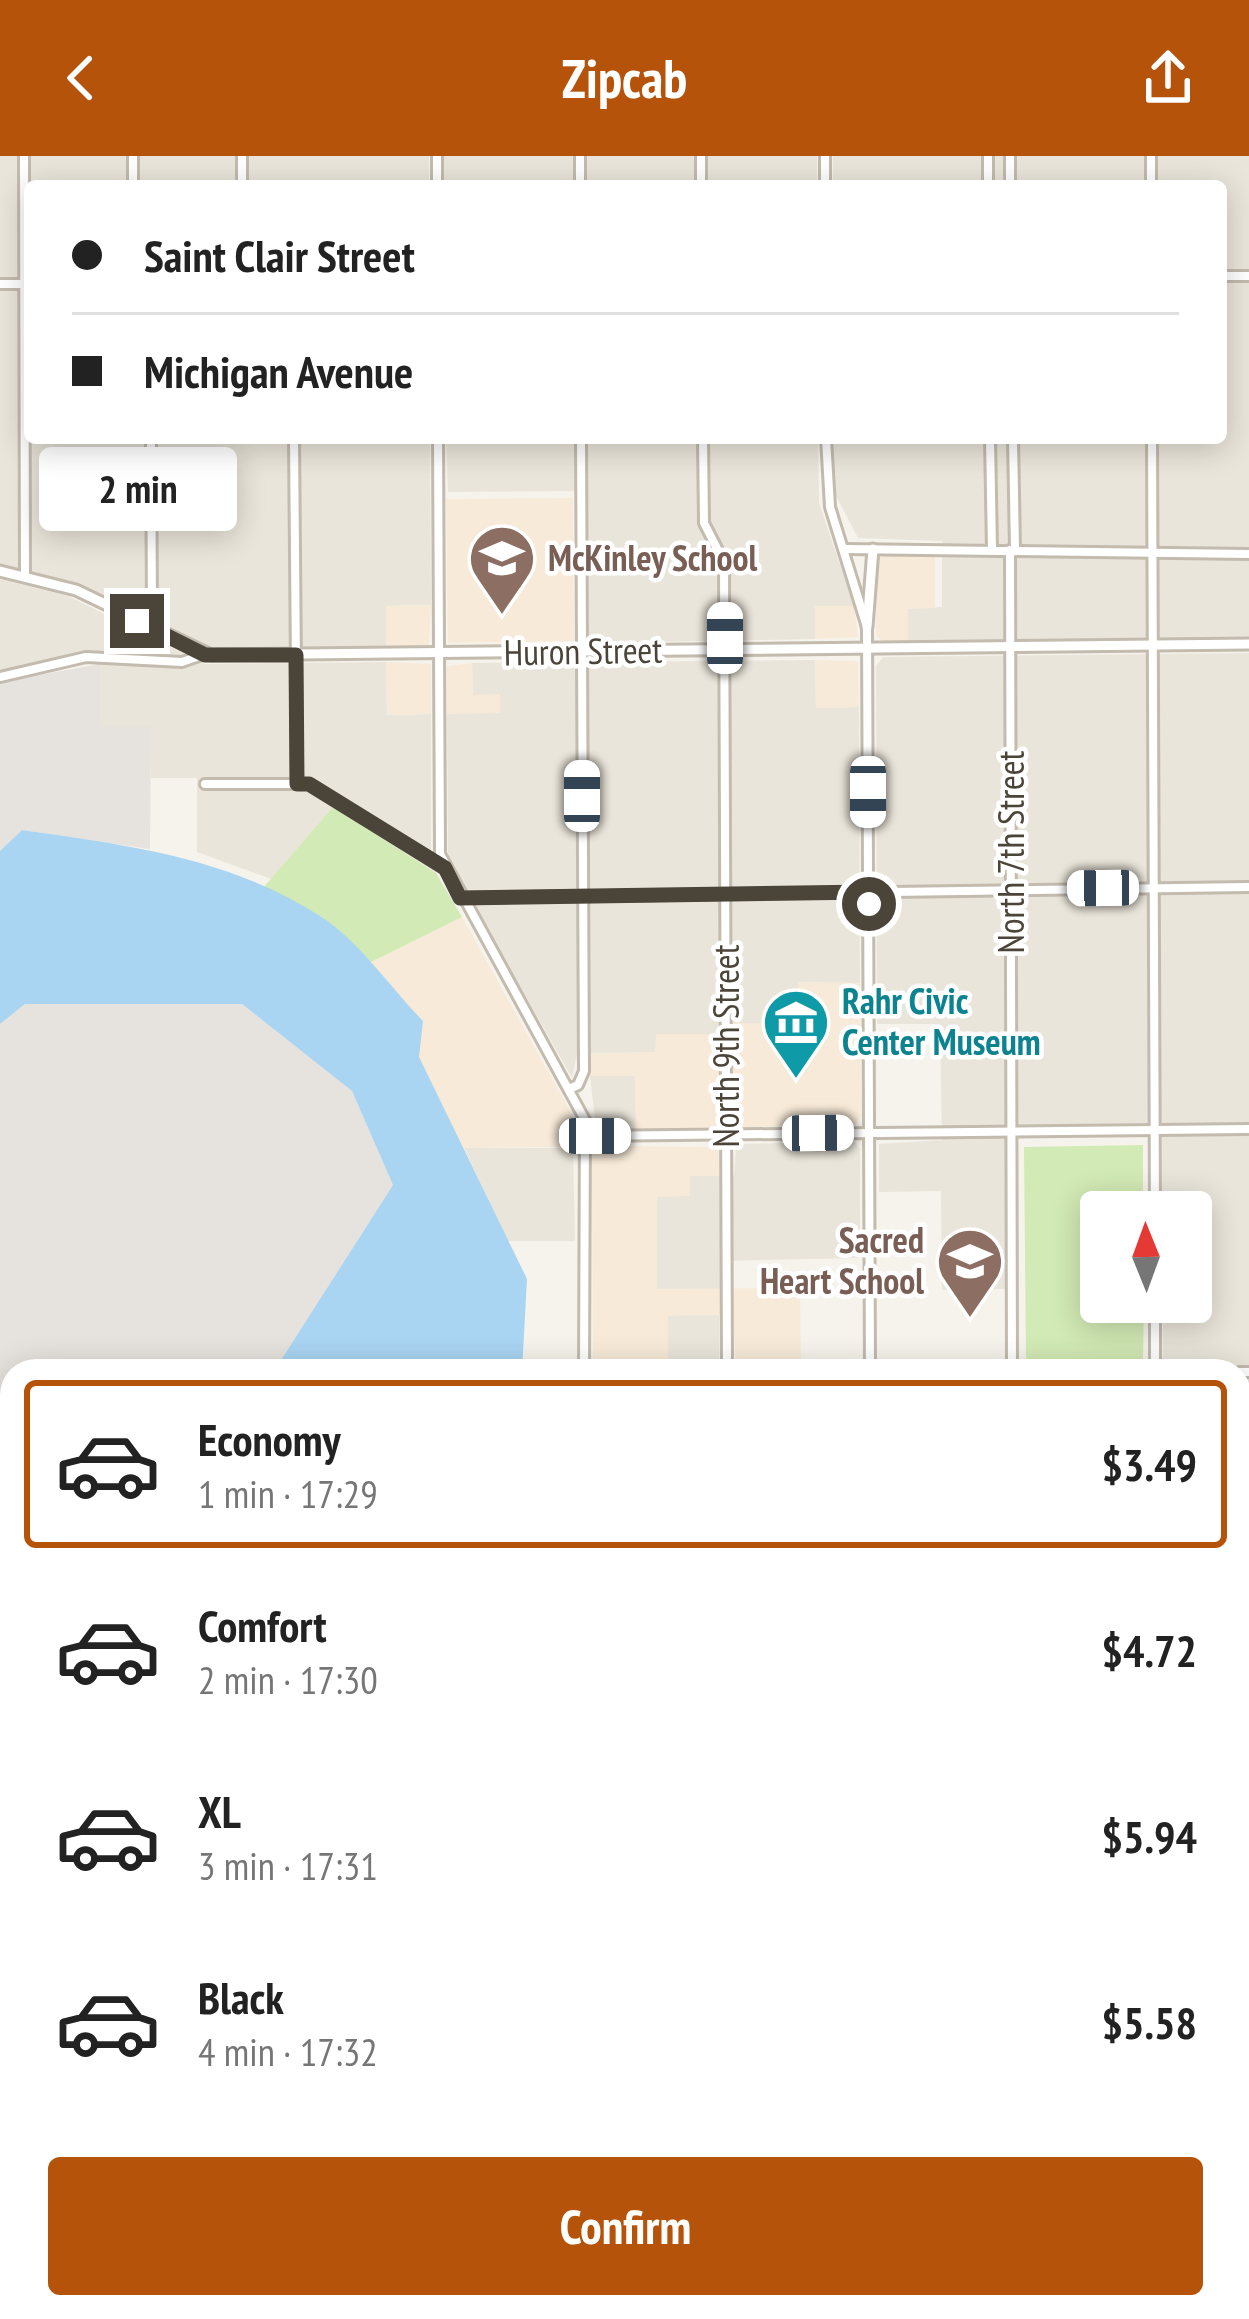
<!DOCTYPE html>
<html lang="en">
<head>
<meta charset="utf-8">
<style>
  :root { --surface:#fff; --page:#f6f6f6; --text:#222; --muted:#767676; --line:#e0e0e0; --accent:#b45309 }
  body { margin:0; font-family:"PT Sans Narrow",sans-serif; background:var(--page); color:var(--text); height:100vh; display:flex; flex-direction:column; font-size:45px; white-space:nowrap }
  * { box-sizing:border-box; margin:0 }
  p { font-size:39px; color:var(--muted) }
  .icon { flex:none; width:66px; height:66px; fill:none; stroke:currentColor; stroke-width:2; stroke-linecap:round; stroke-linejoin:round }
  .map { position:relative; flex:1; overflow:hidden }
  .sheet { position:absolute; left:0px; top:1203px; width:1251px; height:960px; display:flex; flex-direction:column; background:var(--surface); border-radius:36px 36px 0 0; box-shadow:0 6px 30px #0003 }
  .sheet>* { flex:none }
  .banner { position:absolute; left:24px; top:24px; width:1203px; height:264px; border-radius:12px; box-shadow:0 6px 30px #0003; display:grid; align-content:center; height:264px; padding:0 48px; background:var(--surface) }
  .needle { width:78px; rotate:359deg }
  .buttons { position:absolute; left:1080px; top:1035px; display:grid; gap:24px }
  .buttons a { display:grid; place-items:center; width:132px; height:132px; border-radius:12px; background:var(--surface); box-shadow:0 6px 30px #0003; font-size:60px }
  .end { position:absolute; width:54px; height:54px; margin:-27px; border:15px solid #4b4439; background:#fff; box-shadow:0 0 0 6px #fff }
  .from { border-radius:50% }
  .bubble { position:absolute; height:84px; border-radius:12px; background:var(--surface); box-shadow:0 6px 30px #0003; font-size:39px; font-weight:600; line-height:84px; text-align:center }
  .car { position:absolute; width:36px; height:72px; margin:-36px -18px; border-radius:15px; box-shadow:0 0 9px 3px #0007; background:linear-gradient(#fff 24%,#345 0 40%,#fff 0 76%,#345 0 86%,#fff 0) }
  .banner b { display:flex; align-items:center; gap:42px; height:114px; font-size:45px }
  .banner b+b { border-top:3px solid var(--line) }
  .banner i { width:30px; height:30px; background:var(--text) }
  ul { padding:21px 0 0; list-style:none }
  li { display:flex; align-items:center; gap:36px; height:168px; margin:0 24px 18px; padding:0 24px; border:6px solid transparent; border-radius:12px }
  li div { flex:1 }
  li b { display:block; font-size:45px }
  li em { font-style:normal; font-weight:600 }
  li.current { border-color:var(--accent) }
  li>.icon { width:108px; height:108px; stroke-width:1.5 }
  .cta { display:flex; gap:24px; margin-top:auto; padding:24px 48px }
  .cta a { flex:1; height:138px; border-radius:12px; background:var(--accent); color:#fff; font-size:48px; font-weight:600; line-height:138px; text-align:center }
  header { display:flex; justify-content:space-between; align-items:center; height:156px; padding:0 48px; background:var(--accent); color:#fff; font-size:54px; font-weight:600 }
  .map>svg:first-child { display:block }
  .residential { fill:#eae5da }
  .commercial { fill:#f7ead8 }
  .industrial { fill:#e6e2dd }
  .green { fill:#d2eab5 }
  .water { fill:#a9d4f2 }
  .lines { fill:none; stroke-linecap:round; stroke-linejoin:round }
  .minor-casing { stroke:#c2bbae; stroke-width:14 }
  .tertiary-casing { stroke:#c2bbae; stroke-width:15 }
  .primary-casing { stroke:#e6c16a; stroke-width:18 }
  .minor { stroke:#fff; stroke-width:8 }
  .tertiary { stroke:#fff; stroke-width:9 }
  .primary { stroke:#ffe39c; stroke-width:12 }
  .rail { stroke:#9a9a9a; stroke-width:3; stroke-dasharray:15 15; stroke-linecap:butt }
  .route { stroke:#4b4439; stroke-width:15 }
  .labels { text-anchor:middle; stroke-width:9; stroke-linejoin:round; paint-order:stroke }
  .education-label { font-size:36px; font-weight:bold; fill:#785e54; stroke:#fff; text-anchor:start }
  .street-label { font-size:36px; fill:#4b4439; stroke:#fff }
  .culture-label { font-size:36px; font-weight:bold; fill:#0d838f; stroke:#fff; text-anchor:start }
</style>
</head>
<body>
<header><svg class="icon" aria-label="back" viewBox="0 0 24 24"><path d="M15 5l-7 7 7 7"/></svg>Zipcab<svg class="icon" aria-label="share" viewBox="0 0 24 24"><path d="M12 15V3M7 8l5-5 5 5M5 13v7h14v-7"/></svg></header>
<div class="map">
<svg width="1249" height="2163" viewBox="0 0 1249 2163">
  <rect width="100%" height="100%" fill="#f6f3ec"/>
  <g class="residential">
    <path d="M0 0H429V30H30V282H430L431 449 386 450V491L210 492 82 430 0 409Z"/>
    <rect x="444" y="0" width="373" height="30"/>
    <path d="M833 0H1249V481L908 485V453L942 451V385L858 382 833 334 834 282H1221V30H833Z"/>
    <path d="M446 282H818L819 347 854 450H815V483L589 487 587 335 448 336Z"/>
    <path d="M0 423 68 440 205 508 386 506 387 559 431 558V700L341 642 271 723 197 696V622H151V571H100V497L0 514Z"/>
    <path d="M1249 497V1684L1239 1685V1215H1163V1146H1191V1056H1162V967L1006 969 1007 1133 942 1134 941 1035 879 1036V988L942 984 940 868H877L876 510 883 501Z"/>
    <path d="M815 504 816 552 859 551 860 827 799 826 798 846 778 867H719V878H657L656 896 577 898 572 922 448 703 447 558 500 556 473 539 472 507Z"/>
    <path d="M590 920H635L636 973 596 971Z"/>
    <path d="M855 986 860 993V1102L721 1105 720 1133 657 1134 656 1040 690 1039V1020H734L736 988Z"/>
    <path d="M464 992H573L575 1085H508Z"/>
    <path d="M668 1159H719V1212L668 1215Z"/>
  </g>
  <g class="commercial">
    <path d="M573 342 574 485 448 487 446 343Z"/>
    <path d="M883 400 935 401V452L908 453V485H882L876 479V404Z"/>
    <path d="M431 449 429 489 386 491V450Z"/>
    <path d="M815 450H854L858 481 815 483Z"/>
    <path d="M815 504 858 505 859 551 816 552Z"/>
    <path d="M386 506 431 508V558L387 559Z"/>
    <path d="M472 507 473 539 500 538V557L447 558V510Z"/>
    <path d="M462 761 574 962 567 973V991L463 992 367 808Z"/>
    <path d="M798 826 860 827 861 960 855 969 636 973 635 920H590L591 898 655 896 656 878H732V867H778V846H798Z"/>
    <path d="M599 990 718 991 720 1020H690V1040L657 1041V1133L800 1132 801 1213 736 1212 733 1158 668 1160V1213L593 1212 592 996Z"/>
    <rect x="605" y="2151" width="269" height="12"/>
    <path d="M891 2151H1020V2163H892Z"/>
  </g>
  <g class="industrial">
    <path d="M100 508V571H151L150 693 22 674 0 695V526Z"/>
    <path d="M25 848H242L352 935 393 1029 274 1215H12V1257L0 1264V868Z"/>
    <rect x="0" y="1740" width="12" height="168"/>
    <path d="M0 1978H12V2126L0 2134Z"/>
  </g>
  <g class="green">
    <path d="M333 651 436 717 462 761 367 808 322 761 263 732Z"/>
    <path d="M1143 989V1056H1101V1146H1144L1143 1203 1026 1204 1024 991Z"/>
  </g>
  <g class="water">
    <path d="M22 674C126 689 228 701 320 760 358 784 391 832 423 865L419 901 527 1123 522 1215H274L393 1029 352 935 242 848H25L0 868V695Z"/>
    <path d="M12 1257V1583L0 1578V1264Z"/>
    <path d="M1239 1882H1249V1980L1239 1981Z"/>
  </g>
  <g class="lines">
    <defs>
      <g id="minor">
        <path d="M24 0 25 421"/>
        <path d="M242 0V30"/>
        <path d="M437 0V30"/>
        <path d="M580 0V30"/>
        <path d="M701 0V30"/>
        <path d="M825 0V30"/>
        <path d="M988 0V30"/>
        <path d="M1010 0V30"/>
        <path d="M1151 0V30"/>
        <path d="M133 30V0"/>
        <path d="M1221 120H1249"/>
        <path d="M0 128H30"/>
        <path d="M294 282 297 627"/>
        <path d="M438 282 440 698 585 964 584 1215"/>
        <path d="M703 282 704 367 724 406 727 1215"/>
        <path d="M826 282 830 351 867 471 870 1215"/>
        <path d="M990 282 992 394"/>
        <path d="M1013 282 1015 394"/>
        <path d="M1152 282 1155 1056"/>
        <path d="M846 393 1249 398"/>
        <path d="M1010 394 1012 1215"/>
        <path d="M147 469 152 450 151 282"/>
        <path d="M0 521 86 501 182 506 205 498"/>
        <path d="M205 628H309L443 712"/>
        <path d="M460 742 1249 731"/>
        <path d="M569 933 578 929 584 915 581 282"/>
        <path d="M586 980 1249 973"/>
        <path d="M1155 1146V1215"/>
        <path d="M1239 1216H1249"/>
        <path d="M1239 1457H1249"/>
        <path d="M1239 1575 1249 1574"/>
        <path d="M0 1683 12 1694"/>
        <path d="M1239 1692H1249"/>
        <path d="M0 1917H12"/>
        <path d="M166 2151V2163"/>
        <path d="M310 2151 311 2163"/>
        <path d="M1025 2151V2163"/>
        <path d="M1169 2151V2163"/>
        <path d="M0 2161 1004 2151"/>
      </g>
      <g id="tertiary">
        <path d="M0 415 76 434 211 499 1249 488"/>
        <path d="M867 471 873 393"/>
      </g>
      <g id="primary">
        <path d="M1239 1781 1249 1773"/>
        <path d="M1239 2035 1249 2034"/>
        <path d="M595 2151V2163"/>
      </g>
    </defs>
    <use href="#minor" class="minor-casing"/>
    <use href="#tertiary" class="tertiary-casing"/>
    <use href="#primary" class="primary-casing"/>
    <use href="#minor" class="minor"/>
    <use href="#tertiary" class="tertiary"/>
    <use href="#primary" class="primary"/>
    <g class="rail">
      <path d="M0 1605 12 1617"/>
      <path d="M0 1630 12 1643"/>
      <path d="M0 2138 12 2132"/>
    </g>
  </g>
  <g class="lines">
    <path class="route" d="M137 465 205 499H296L297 628H309L445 712 460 742 869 736V748"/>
  </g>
  <defs>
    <symbol id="school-pin" viewBox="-11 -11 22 30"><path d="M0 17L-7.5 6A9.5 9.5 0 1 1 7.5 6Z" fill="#8d6e63" stroke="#fff"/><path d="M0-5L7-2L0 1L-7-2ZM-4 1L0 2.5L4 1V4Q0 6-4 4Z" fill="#fff"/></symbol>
    <symbol id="museum-pin" viewBox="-11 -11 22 30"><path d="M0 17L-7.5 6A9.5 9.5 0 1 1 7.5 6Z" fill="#0f9aa8" stroke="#fff"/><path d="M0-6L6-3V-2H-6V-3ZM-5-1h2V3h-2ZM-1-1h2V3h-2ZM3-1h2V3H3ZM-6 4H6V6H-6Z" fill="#fff"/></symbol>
  </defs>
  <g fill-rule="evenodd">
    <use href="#school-pin" x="464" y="364" width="76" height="104"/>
    <use href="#museum-pin" x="758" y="828" width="76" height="104"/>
    <use href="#school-pin" x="932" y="1067" width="76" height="104"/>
  </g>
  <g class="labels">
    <g class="education-label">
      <text x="548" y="415">McKinley School</text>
      <text x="924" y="1097" text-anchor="end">Sacred<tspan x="924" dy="41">Heart School</tspan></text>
    </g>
    <g class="street-label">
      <text transform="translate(583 495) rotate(-1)" y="13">Huron Street</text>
      <text transform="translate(1011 696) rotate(-90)" y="13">North 7th Street</text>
      <text transform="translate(726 890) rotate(-90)" y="13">North 9th Street</text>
    </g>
    <g class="culture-label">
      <text x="842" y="858">Rahr Civic<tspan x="842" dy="41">Center Museum</tspan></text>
    </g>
  </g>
</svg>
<div class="buttons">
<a><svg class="needle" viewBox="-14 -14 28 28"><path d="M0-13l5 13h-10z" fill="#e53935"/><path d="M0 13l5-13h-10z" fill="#767676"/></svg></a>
</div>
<i class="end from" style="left:869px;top:748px"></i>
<i class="end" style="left:137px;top:465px"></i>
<div class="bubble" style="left:39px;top:291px;width:198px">2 min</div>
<i class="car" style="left:725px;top:482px;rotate:0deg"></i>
<i class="car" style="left:868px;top:636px;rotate:180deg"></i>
<i class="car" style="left:582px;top:640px;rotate:0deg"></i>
<i class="car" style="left:1103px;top:732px;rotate:269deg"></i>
<i class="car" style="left:818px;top:977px;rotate:89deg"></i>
<i class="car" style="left:595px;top:980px;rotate:90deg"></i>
<div class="banner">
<b><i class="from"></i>Saint Clair Street</b>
<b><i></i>Michigan Avenue</b>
</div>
<section class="sheet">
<ul>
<li class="current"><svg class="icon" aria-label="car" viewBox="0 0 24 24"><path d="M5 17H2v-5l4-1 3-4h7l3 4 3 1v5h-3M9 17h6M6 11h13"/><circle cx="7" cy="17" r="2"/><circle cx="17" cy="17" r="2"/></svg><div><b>Economy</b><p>1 min · 17:29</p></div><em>$3.49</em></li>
<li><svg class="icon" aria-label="car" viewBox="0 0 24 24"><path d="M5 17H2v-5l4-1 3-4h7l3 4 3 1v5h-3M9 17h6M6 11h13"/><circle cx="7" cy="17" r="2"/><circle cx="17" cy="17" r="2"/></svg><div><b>Comfort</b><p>2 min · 17:30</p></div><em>$4.72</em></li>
<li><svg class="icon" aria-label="car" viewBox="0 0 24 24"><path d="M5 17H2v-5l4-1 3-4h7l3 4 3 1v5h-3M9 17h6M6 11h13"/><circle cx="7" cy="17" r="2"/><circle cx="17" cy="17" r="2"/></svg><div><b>XL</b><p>3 min · 17:31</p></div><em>$5.94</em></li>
<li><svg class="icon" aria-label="car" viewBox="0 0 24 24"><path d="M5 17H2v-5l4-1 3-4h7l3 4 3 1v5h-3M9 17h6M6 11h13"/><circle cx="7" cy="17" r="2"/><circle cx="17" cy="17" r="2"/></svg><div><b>Black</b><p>4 min · 17:32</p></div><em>$5.58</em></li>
</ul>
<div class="cta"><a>Confirm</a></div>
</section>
</div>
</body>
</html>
